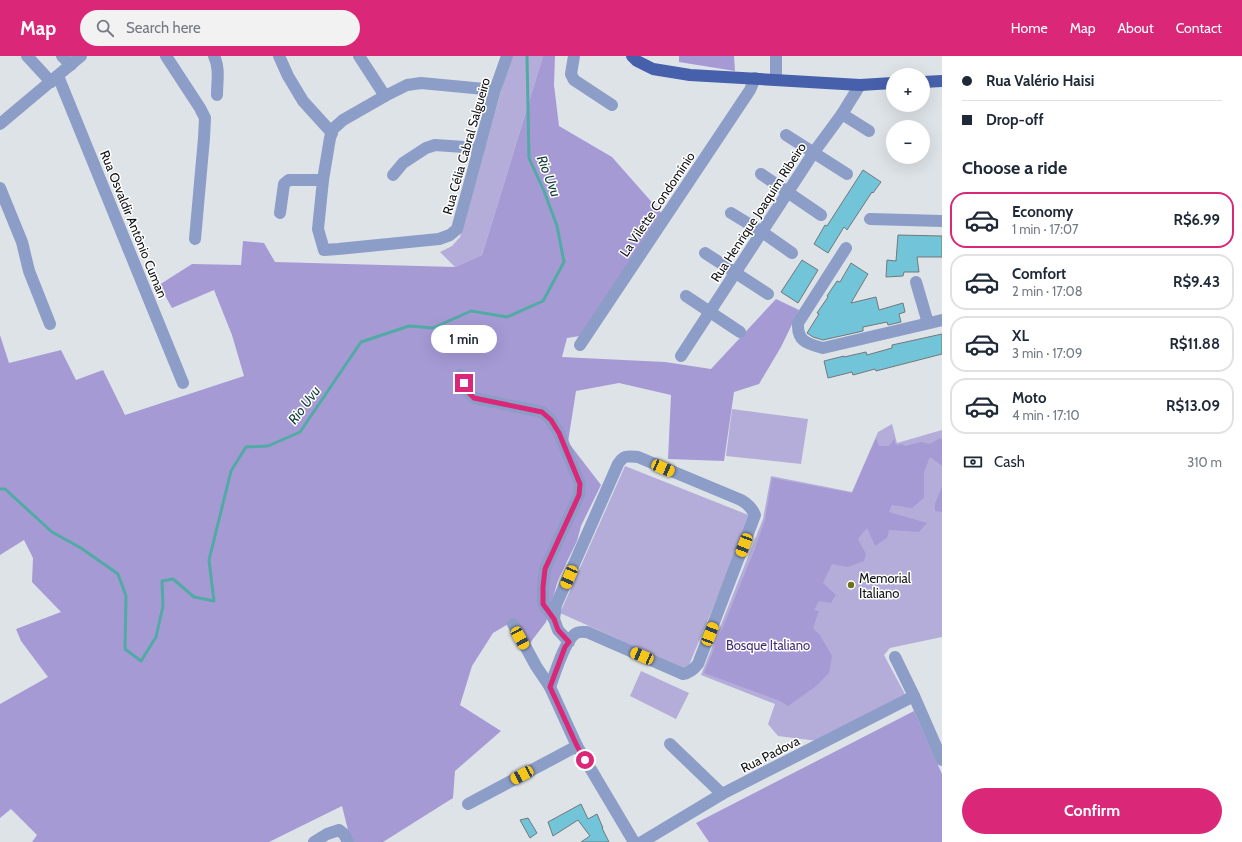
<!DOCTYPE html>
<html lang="en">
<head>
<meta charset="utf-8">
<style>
  :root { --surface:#fff; --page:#f2f2f3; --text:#1f2937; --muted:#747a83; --line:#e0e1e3; --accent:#db2777 }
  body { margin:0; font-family:Cabin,sans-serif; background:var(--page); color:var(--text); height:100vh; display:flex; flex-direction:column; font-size:15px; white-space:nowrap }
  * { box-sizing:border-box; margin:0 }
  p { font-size:13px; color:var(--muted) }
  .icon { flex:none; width:22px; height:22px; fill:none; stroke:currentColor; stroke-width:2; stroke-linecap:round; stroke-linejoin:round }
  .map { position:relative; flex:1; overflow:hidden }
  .sheet { display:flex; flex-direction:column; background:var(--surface); width:300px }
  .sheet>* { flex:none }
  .hud { display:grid; align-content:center; height:88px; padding:0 20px; background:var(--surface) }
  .controls { position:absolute; left:886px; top:12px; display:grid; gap:8px }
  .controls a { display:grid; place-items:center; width:44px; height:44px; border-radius:50%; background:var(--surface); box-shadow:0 4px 16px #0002; font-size:20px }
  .end { position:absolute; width:18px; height:18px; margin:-9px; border:5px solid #db2777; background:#fff; box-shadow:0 0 0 2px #fff }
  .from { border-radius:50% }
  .bubble { position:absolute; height:28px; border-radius:14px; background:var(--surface); box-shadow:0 4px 16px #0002; font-size:13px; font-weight:700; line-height:28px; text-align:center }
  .car { position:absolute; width:12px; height:24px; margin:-12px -6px; border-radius:5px; box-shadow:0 0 3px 1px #0007; background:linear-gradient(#f5c518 24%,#345 0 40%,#f5c518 0 76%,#345 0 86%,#f5c518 0) }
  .hud b { display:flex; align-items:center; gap:14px; height:38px; font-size:15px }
  .hud b+b { border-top:1px solid var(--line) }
  .hud i { width:10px; height:10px; background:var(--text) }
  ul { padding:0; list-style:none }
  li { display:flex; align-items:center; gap:12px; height:56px; margin:0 8px 6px; padding:0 12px; border:2px solid var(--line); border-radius:16px }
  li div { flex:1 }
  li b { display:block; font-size:15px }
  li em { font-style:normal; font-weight:700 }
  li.active { border-color:var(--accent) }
  li>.icon { width:36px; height:36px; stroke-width:1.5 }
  h2 { padding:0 20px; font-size:18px; line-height:48px }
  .pay { display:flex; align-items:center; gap:10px; height:44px; padding:0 20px; font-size:15px }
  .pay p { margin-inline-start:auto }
  .primary-button { display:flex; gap:8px; margin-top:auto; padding:8px 20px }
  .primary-button a { flex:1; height:46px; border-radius:24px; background:var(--accent); color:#fff; font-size:16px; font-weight:700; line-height:46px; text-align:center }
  header { display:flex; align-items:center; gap:24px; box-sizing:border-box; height:56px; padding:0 20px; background:var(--accent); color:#fff }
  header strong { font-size:19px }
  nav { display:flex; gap:22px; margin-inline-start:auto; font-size:14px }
  .search { width:280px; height:36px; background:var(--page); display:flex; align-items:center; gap:10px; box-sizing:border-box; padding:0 14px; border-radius:22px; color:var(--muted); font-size:15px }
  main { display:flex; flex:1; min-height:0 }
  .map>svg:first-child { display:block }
  .green { fill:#b5add9 }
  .forest { fill:#a69ad5 }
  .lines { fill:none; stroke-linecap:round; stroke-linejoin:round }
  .stream { stroke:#52aaa5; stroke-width:3 }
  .building { fill:#72c4d9; stroke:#72787a }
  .minor { stroke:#8c9dc7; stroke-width:12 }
  .major { stroke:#4660ab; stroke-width:12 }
  .route { stroke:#db2777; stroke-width:5 }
  .poi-dot { fill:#6d731a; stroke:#fff; stroke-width:1.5 }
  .labels { text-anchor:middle; stroke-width:3; stroke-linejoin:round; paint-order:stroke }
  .street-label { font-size:13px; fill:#131416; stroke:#fff }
  .poi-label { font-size:13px; fill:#131416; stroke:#fff; text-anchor:start }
  .park-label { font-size:13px; fill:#442f76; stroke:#fff }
  .water-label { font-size:14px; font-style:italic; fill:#123c3a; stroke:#fff }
</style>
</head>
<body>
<header>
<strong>Map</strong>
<div class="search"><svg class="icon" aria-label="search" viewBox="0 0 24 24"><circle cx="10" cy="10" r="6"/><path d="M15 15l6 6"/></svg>Search here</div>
<nav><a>Home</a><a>Map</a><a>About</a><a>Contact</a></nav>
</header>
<main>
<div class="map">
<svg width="942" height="786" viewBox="0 0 942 786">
  <rect width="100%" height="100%" fill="#dee3e8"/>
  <g class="green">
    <path d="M511 0H543L482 199 455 211 440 196 452 190 460 181Z"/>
    <path d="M732 353 808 363 801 408 726 400Z"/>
    <path d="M892 368 897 387 942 374V581L890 592 884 599 907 642 826 686 778 680 768 668 775 648 701 619 763 463 771 420 852 436 878 376Z"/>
    <path d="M625 410 751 460 687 614 560 557Z"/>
    <path d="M641 615 689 637 676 663 630 640Z"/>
  </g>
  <g class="forest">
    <path d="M543 0H555L554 29 559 70 612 101 664 160 580 280 567 282 562 301 665 306 711 313 776 243 799 254 781 291 759 328 734 336 724 405 668 403 671 339 619 327 576 335 568 386 601 429 581 470 577 485 558 524 546 566 530 587 515 564 493 577 472 610 460 649 501 675 455 715 453 742 383 786H351L342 750 269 786H32L37 779 11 753 0 762V648L48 621 21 585 16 573 61 556 32 526 33 502 24 484 0 499V279L9 307 61 294 76 324 103 314 125 359 244 320 232 279 214 234 172 252 159 229 192 208 241 209 243 185 264 187 275 206 455 211 482 199Z"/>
    <path d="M679 0H734L735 15 679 6Z"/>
    <path d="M876 382 879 390H889L894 383 896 389 902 388 905 390 921 386 930 388 940 382 942 384V410L930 401 924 416V442L912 452 892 449 889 456 927 467 919 476 889 474 887 482 875 490 867 472 858 483 866 498 864 505 848 511 832 508 823 527 836 539 831 547 819 545 814 554 819 555 813 572 820 579 832 600 829 617 815 631 788 650 780 645 704 617 754 495 765 464 772 422 852 437Z"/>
    <path d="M942 430V456L935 455V448Z"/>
    <path d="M914 655 942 718V786H709L696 767Z"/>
  </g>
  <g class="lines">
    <path class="stream" d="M0 433H5L52 476 81 492 118 518 126 540 125 593 141 605 156 581 163 550 162 525 173 523 194 541 214 545 209 504 231 415 246 391 268 390 300 376 361 286 409 270 433 272 471 255 507 261 543 245 564 206 557 170 544 135 529 102 527 0"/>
  </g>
  <g class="building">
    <path d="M863 114 881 126 873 137 872 136 847 174 844 171 828 197 814 188 825 169 827 170Z"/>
    <path d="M898 179 942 180V201H917L919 216H904L903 220 886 221 887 204 896 205Z"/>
    <path d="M802 204 818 214 798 247 781 236Z"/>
    <path d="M851 207 868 218 851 247 876 241 879 254 903 247 905 256 899 258 901 266 888 269 887 266 863 271V275L823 284 813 281 807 277 819 258 817 257 828 241 827 240 837 225 840 226Z"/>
    <path d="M942 278V298L876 315 875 313 853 319 852 316 828 322 824 305 844 300V301L866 296 867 299 892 292V289Z"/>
    <path d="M581 748 588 763 597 758 603 772H602L609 786H581L590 780 578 764 553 780 548 766Z"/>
    <path d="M528 762 537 777 530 782 520 764Z"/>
  </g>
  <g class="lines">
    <g class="minor">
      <path d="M27 0 51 26"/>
      <path d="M62 0 71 9"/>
      <path d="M166 0 200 52 205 62 204 82 195 183"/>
      <path d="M214 0C220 12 217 26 217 39"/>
      <path d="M279 0 288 20 303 45 332 77"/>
      <path d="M359 0 385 40"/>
      <path d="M574 0 571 18 574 24 612 49"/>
      <path d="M58 20 183 327"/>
      <path d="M776 23V0"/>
      <path d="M495 34 421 27 407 29 385 40 343 64 333 73 330 82 323 124 318 173 324 194 338 193 439 183 450 179 457 173 495 34 507 0"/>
      <path d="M842 58 869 75"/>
      <path d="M0 68 81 0"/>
      <path d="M786 79 847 118"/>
      <path d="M761 118 821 159"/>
      <path d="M393 119 403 107 426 92 435 89 479 92"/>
      <path d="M0 132 22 186 29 215 50 268"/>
      <path d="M280 157 284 128 289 124H323"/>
      <path d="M731 157 762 176 792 197"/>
      <path d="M870 163 942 165"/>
      <path d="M846 192 798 267C797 286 808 288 823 292L942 264"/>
      <path d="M705 197 768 238"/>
      <path d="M916 226 928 267"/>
      <path d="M686 240 740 276"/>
      <path d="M580 289 750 34 755 22"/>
      <path d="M681 300 814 96 842 58 860 29"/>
      <path d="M460 319 467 335 474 342 542 356 551 364 559 377 580 428 579 439 545 513 543 531V547L554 563"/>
      <path d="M513 568 536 610 550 631"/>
      <path d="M569 586 558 574 554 563 556 549 618 408C624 399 627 400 638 401L741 444C748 448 752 452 755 459L698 608C694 613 690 617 683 618L587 576C583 576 578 575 575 578 564 586 555 618 550 631L577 690 634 786"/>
      <path d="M895 601 914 640 942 704"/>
      <path d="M670 688 722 738"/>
      <path d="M468 748 577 690"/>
      <path d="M314 786 327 778 339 774 344 778 348 786"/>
      <path d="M642 786 722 738 914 640"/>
    </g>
    <g class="major">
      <path d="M632 0 637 5 653 13 690 19 860 29 893 27"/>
      <path d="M923 26 942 25"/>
    </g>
  </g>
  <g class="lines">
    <path class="route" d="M464 327 467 335 474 342 542 356 551 364 559 377 580 428 579 439 545 513 543 531V548L554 563 558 574 569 586 565 591 550 631 577 690 585 704"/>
  </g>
  <circle class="poi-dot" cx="851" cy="529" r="4"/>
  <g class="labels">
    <g class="street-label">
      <text transform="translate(466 90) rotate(-74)" y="5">Rua Célia Cabral Salgueiro</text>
      <text transform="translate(657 148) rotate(-56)" y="5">La Vilette Condomínio</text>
      <text transform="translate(758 156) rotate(-57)" y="5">Rua Henrique Joaquim Ribeiro</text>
      <text transform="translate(134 168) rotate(68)" y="5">Rua Osvaldir Antônio Cuman</text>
      <text transform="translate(770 698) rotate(-27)" y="5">Rua Padova</text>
    </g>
    <g class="poi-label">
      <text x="859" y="527">Memorial<tspan x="859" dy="15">Italiano</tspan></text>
    </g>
    <g class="park-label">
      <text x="768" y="594">Bosque Italiano</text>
    </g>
    <g class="water-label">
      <text transform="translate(549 120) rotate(69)" y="5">Rio Uvu</text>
      <text transform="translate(304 349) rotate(-53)" y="5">Rio Uvu</text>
    </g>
  </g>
</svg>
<div class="controls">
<a>+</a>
<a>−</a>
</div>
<i class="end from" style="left:585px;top:704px"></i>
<i class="end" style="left:464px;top:327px"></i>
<div class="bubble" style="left:431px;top:269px;width:66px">1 min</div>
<i class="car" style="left:663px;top:412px;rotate:113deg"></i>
<i class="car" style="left:744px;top:489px;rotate:201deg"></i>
<i class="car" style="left:569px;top:521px;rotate:203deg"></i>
<i class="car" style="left:710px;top:578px;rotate:21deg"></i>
<i class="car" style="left:520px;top:582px;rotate:151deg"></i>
<i class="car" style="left:642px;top:600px;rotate:293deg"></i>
<i class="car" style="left:522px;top:719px;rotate:242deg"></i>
</div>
<section class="sheet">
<div class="hud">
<b><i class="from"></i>Rua Valério Haisi</b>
<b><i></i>Drop-off</b>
</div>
<h2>Choose a ride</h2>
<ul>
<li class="active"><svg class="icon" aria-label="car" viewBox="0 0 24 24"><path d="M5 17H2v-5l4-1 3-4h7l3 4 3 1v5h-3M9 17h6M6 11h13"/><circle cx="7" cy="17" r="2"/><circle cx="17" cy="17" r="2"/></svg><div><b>Economy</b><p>1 min · 17:07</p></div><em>R$6.99</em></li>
<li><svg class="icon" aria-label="car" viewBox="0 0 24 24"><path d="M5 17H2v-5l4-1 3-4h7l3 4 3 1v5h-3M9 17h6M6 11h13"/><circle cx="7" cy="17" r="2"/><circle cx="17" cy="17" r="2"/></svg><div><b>Comfort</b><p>2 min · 17:08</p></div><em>R$9.43</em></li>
<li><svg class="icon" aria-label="car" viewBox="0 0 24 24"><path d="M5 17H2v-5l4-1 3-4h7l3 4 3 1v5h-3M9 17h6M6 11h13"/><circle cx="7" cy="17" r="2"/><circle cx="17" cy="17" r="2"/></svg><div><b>XL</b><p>3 min · 17:09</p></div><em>R$11.88</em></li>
<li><svg class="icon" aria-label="car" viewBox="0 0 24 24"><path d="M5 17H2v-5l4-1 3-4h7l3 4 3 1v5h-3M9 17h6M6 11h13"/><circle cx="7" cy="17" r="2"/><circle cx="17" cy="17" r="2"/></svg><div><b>Moto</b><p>4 min · 17:10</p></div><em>R$13.09</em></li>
</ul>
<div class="pay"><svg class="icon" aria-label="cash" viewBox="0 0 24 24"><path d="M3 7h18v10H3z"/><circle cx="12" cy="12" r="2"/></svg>Cash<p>310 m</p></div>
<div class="primary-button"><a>Confirm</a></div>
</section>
</main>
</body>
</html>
